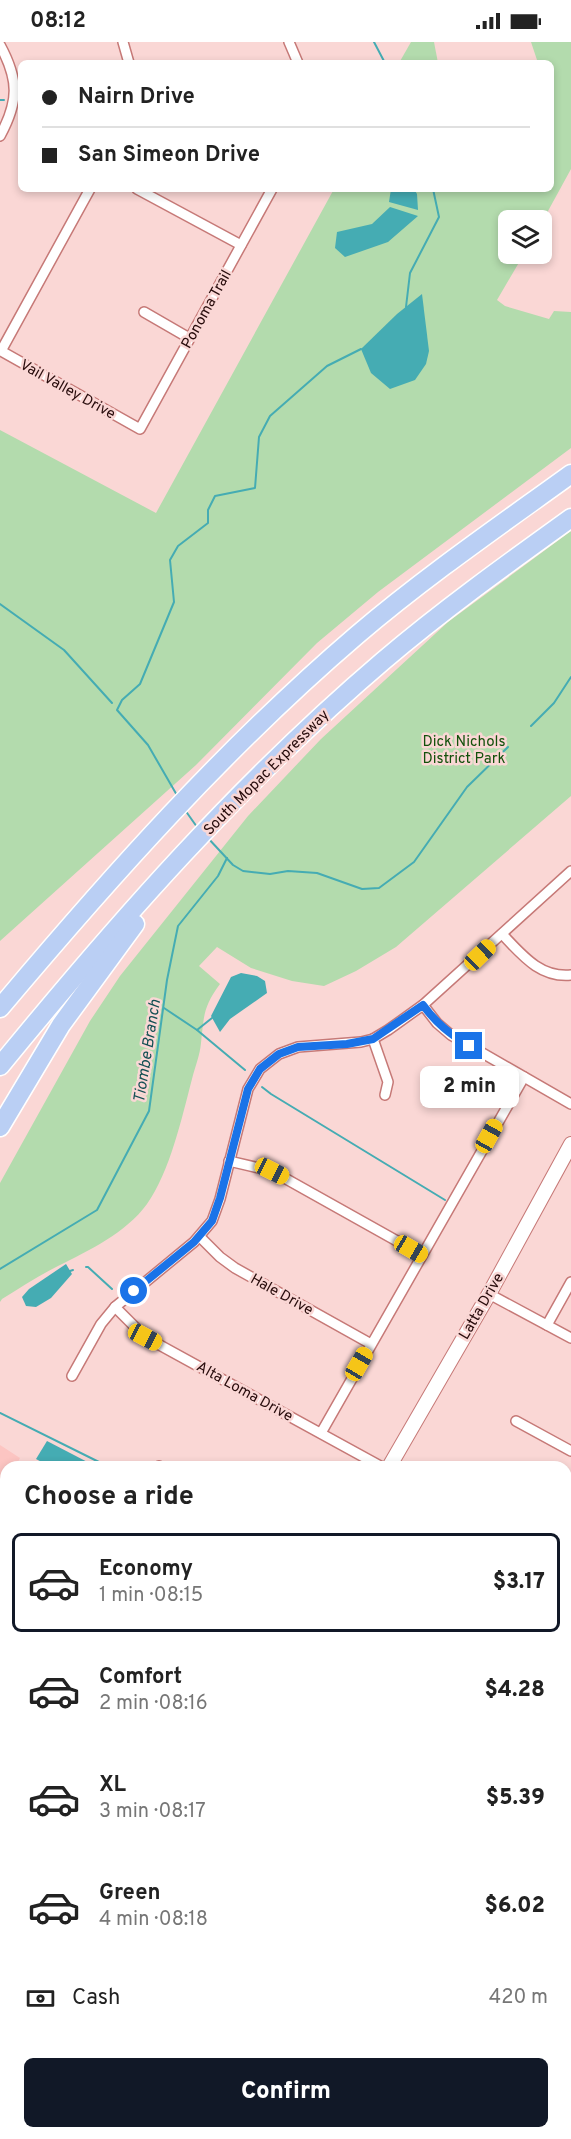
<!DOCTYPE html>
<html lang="en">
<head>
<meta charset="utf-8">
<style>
  :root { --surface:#fff; --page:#f2f2f2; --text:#222; --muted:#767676; --line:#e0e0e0; --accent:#111827 }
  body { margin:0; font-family:Overpass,sans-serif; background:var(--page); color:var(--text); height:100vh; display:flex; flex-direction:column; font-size:22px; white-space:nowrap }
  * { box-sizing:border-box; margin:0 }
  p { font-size:20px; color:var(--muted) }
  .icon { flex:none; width:33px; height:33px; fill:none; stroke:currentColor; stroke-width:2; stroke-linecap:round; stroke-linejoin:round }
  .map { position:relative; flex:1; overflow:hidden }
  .side { position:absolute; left:0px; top:1419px; width:572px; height:678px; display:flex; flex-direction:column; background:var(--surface); border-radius:18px 18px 0 0; box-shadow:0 3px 9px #0003 }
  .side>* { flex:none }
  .guide { position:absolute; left:18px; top:18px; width:536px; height:132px; border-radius:9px; box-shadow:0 3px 9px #0003; display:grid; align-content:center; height:132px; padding:0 24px; background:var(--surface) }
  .controls { position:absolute; left:498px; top:168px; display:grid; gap:12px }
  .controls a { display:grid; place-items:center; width:54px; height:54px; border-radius:9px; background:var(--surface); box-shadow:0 3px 9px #0003; font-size:30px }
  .end { position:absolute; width:27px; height:27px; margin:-14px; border:8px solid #1a73e8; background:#fff; box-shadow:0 0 0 3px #fff }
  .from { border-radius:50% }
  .bubble { position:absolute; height:42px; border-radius:9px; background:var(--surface); box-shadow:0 3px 9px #0003; font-size:20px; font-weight:800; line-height:42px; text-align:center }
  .car { position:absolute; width:18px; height:36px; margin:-18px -9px; border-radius:8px; box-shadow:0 0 4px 2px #0007; background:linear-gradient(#f5c518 24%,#345 0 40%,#f5c518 0 76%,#345 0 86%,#f5c518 0) }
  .guide b { display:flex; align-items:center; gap:21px; height:57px; font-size:22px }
  .guide b+b { border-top:2px solid var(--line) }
  .guide i { width:15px; height:15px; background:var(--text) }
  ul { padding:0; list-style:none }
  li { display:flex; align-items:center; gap:18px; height:99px; margin:0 12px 9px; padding:0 12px; border:3px solid transparent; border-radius:9px }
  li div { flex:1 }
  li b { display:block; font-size:22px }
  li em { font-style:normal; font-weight:800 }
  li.active { border-color:var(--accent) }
  li>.icon { width:54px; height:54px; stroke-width:1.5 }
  h2 { padding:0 24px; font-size:27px; line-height:72px }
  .pay { display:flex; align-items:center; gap:15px; height:66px; padding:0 24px; font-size:22px }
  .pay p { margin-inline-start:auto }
  .action { display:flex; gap:12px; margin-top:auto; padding:12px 24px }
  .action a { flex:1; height:69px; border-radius:9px; background:var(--accent); color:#fff; font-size:24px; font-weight:800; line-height:69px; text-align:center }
  .status { display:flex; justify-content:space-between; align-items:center; height:42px; padding:0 30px; background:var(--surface); direction:ltr }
  .status svg { height:16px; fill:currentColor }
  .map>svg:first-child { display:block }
  .built { fill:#fcc5c2 }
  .green { fill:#b3dbad }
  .water { fill:#45acb3 }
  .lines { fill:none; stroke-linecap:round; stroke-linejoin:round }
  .stream { stroke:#45acb3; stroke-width:2 }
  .street-casing { stroke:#c67977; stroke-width:12 }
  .secondary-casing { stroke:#c67977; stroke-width:16 }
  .highway-casing { stroke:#fff; stroke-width:21 }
  .street { stroke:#fff; stroke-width:9 }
  .secondary { stroke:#fff; stroke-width:14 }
  .highway { stroke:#bacff4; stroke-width:18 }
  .route { stroke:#1a73e8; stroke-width:8 }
  .labels { text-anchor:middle; stroke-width:5; stroke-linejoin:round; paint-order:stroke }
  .street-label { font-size:15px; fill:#270b0b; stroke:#fad7d5 }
  .park-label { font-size:15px; fill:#12510b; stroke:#fad7d5 }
  .water-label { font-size:16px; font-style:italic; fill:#145054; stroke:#fad7d5 }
</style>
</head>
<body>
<div class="status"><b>08:12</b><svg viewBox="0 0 49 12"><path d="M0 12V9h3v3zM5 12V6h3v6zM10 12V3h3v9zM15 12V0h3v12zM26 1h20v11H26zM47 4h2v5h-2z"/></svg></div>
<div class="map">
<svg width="571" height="2097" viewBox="0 0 571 2097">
  <rect width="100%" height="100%" fill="#fad7d5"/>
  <path class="built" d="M0 1403 20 1416 15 1425H6V1442L0 1453Z"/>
  <g class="green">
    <path d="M411 0H434L438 21H399Z"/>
    <path d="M531 0H571V127L542 180 508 178V212H524L497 258 505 264 549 277 554 269 571 270V406L378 550 317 601 196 723 0 899V388L156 471 334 147H550V21H538Z"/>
    <path d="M571 489V754L396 905 356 929 324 944 292 939 251 926 217 905 199 924 220 942C203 965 204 974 201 1001 200 1013 195 1025 192 1037 182 1075 170 1130 147 1162 126 1191 88 1209 58 1224 38 1234 20 1246 2 1257L0 1260V1141L90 979 120 934 248 774 321 697 448 580Z"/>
    <path d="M6 1823V1984L0 1980V1824Z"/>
    <path d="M571 1874V2074L566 2083V1881Z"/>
    <path d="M335 2091H560L557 2097H447L444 2095 443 2097H330Z"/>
  </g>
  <g class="water">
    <path d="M391 147H414L417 152 418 168 389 160Z"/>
    <path d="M390 165 418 174 388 200 345 215 335 206 337 190 372 182Z"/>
    <path d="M422 252 429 309 426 322 415 338 390 347 371 331 361 307 397 272Z"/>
    <path d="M241 931 257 934 265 939 267 951 230 977 220 990 211 974 231 935Z"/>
    <path d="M66 1222 72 1232 51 1256 36 1265 26 1264 22 1255 29 1247Z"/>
    <path d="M47 1399 97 1425H51L36 1417Z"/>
  </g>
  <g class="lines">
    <g class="stream">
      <path d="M374 0 385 21"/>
      <path d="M0 58H4"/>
      <path d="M406 265 410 231 439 175 433 147"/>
      <path d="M0 562 64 608 112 661"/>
      <path d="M531 684 554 661 571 635"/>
      <path d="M178 755 148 703 117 668 122 658 140 642 174 560 170 518 178 504 208 481V468L215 454 255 446 259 395 270 374 327 324 361 307"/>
      <path d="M185 768 197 785"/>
      <path d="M207 795 233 823 243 829 270 832 288 829 317 831 362 847 379 846 414 820 467 745 508 705"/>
      <path d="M164 966 197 988 245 1028"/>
      <path d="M197 988 212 976"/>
      <path d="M262 1045 271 1052 445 1158"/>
      <path d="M86 1225H88L112 1247"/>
      <path d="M0 1227 97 1168 149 1069 167 938 178 884 218 834 227 816"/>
      <path d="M70 1229 73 1228"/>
      <path d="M0 1371 105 1423"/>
      <path d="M566 1601 571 1604"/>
      <path d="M566 1852 571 1853"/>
      <path d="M566 1962 571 1955"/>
      <path d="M373 2097 379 2091"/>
    </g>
    <defs>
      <g id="street">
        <path d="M123 0 129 21"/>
        <path d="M289 0 298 21"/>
        <path d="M0 3C19 38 19 59 0 94"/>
        <path d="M90 147 1 309 140 387 272 147"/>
        <path d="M137 147 241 203"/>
        <path d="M144 270 189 296"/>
        <path d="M502 892C522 913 540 936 571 933"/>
        <path d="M423 963 437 981 451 993 571 1062"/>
        <path d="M373 997 388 1040 385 1053"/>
        <path d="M229 1119 272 1129 422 1213"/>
        <path d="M200 1195 220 1215 235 1226 371 1302"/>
        <path d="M489 1252 571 1296"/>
        <path d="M115 1265 145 1295 382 1425"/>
        <path d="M547 1283 571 1240"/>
        <path d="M72 1334 101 1282 115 1265 194 1200 212 1179 220 1157 248 1047 260 1027 279 1012 298 1005 361 1000 373 997 388 988 423 963 571 829"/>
        <path d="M516 1379 571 1409"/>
        <path d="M321 1391 524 1035"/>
        <path d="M159 1424V1425"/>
        <path d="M566 1484 571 1482"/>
        <path d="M566 1504 571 1515"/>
        <path d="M0 1662 6 1660"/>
        <path d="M566 1673 571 1676"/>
        <path d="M0 2007 6 2017"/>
        <path d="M42 2097 49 2091"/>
      </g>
      <g id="secondary">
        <path d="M389 1425 489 1252 571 1102"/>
        <path d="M0 1674 6 1693"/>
        <path d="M0 1722 6 1741"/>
        <path d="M566 1776 571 1769"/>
        <path d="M128 2091 131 2097"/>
        <path d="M144 2091 147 2097"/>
        <path d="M239 2097 247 2091"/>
      </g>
      <g id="highway">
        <path d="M0 966C111 834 226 705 357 593 425 535 499 484 571 432"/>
        <path d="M0 1024C118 880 241 740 383 619 443 568 507 522 571 476"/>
        <path d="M0 1085 61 983 135 882"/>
      </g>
    </defs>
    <use href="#street" class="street-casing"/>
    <use href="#secondary" class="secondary-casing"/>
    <use href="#highway" class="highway-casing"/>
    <use href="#street" class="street"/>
    <use href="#secondary" class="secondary"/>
    <use href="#highway" class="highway"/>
  </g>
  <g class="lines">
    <path class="route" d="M134 1249 194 1200 212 1179 220 1156 248 1047 260 1027 279 1012 298 1005 347 1002 373 997 423 963C436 981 450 992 469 1004"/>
  </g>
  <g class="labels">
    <g class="street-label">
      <text transform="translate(206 267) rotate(-61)" y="5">Ponoma Trail</text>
      <text transform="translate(68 347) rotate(29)" y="5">Vail Valley Drive</text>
      <text transform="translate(266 730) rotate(-45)" y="5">South Mopac Expressway</text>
      <text transform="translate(282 1252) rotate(29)" y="5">Hale Drive</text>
      <text transform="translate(481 1264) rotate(-60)" y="5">Latta Drive</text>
      <text transform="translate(245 1349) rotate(29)" y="5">Alta Loma Drive</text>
    </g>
    <g class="park-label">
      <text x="464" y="704">Dick Nichols<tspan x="464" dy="17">District Park</tspan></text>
    </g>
    <g class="water-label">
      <text transform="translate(146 1009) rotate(-81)" y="6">Tiombe Branch</text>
    </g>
  </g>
</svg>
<div class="controls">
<a><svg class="icon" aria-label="layers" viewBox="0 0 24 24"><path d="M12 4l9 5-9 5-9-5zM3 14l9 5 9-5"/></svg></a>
</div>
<i class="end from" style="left:134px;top:1249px"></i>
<i class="end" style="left:469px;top:1004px"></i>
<div class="bubble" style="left:420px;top:1024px;width:99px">2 min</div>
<i class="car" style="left:480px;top:913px;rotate:46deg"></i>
<i class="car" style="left:489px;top:1094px;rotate:29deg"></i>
<i class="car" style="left:272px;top:1129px;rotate:117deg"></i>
<i class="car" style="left:411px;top:1207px;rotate:120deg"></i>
<i class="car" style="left:145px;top:1295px;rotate:118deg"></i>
<i class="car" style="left:359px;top:1322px;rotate:30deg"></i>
<div class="guide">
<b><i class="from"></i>Nairn Drive</b>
<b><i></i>San Simeon Drive</b>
</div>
<section class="side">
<h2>Choose a ride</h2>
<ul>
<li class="active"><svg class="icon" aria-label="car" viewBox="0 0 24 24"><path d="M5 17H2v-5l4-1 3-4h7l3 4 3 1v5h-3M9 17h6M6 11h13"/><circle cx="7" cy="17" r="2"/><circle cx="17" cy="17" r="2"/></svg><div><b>Economy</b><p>1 min · 08:15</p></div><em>$3.17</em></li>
<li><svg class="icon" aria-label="car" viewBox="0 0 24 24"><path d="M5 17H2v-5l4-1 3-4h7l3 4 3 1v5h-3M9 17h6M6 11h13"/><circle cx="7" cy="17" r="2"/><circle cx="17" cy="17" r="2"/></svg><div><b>Comfort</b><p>2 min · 08:16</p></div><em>$4.28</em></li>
<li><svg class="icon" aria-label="car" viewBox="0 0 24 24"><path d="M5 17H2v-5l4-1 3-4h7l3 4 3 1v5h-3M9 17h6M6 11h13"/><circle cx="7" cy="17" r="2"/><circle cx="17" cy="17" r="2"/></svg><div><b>XL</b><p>3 min · 08:17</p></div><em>$5.39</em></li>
<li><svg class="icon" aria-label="car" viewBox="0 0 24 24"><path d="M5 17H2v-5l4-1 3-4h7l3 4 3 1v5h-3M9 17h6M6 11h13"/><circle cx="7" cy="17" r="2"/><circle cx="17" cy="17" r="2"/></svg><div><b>Green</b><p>4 min · 08:18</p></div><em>$6.02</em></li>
</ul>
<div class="pay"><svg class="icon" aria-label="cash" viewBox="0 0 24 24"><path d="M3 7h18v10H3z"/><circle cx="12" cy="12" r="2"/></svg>Cash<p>420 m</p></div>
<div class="action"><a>Confirm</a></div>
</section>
</div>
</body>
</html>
